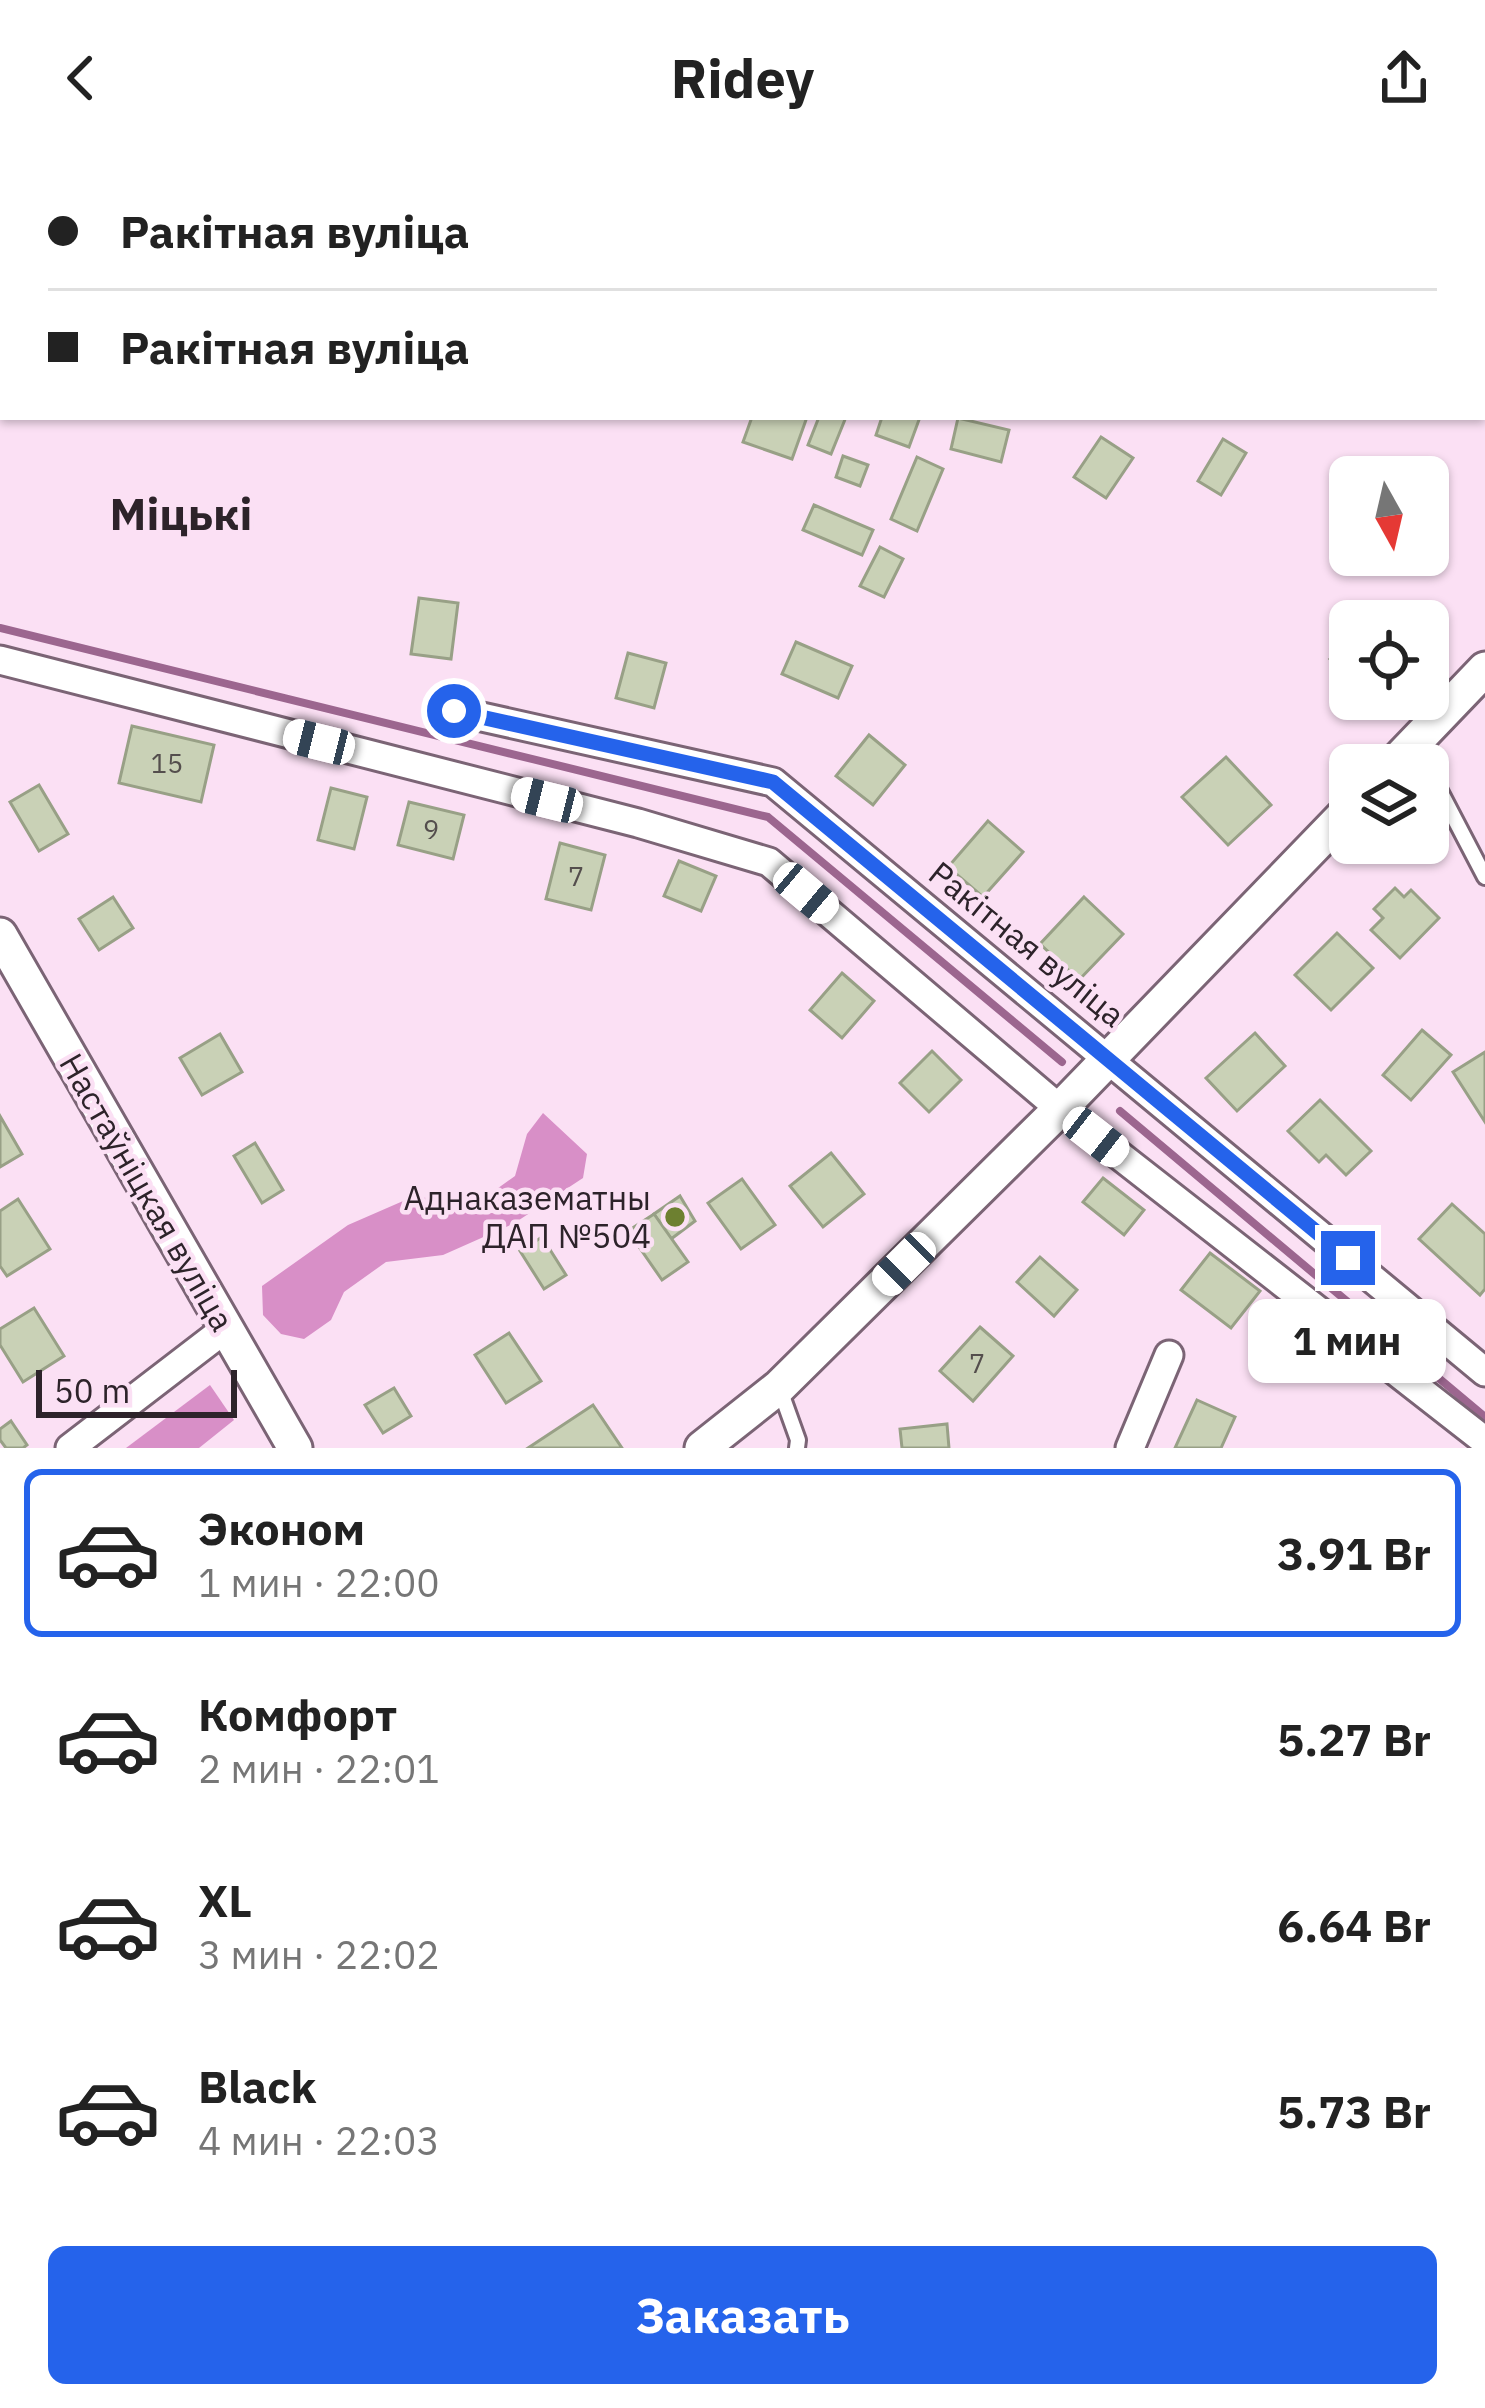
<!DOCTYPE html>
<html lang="ru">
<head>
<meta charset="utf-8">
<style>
  :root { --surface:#fff; --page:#f6f6f6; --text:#222; --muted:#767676; --line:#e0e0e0; --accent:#2563eb }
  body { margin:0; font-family:"IBM Plex Sans",sans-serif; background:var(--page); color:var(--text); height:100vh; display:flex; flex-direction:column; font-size:45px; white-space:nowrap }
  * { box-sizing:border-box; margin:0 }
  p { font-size:39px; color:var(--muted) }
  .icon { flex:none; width:66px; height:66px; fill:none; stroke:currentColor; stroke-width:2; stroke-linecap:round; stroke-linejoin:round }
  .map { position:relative; height:1292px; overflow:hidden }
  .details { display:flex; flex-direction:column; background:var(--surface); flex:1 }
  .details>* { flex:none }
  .top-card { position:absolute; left:0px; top:0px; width:1485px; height:264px; box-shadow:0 3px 9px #0004; display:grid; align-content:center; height:264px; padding:0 48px; background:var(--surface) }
  .needle { width:78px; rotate:172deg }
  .fabs { position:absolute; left:1329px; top:300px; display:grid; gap:24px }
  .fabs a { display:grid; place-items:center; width:120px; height:120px; border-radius:18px; background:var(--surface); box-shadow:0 3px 9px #0004; font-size:60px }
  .scale { position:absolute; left:36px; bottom:30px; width:201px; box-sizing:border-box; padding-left:12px; border:6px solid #2d232a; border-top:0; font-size:33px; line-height:42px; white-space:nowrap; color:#2d232a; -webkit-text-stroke:9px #fbe0f4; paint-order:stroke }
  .end { position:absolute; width:54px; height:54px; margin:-27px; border:15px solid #2563eb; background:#fff; box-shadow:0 0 0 6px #fff }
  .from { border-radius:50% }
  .bubble { position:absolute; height:84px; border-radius:18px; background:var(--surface); box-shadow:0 3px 9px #0004; font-size:39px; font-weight:700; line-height:84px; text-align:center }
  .car { position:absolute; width:36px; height:72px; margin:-36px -18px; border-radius:15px; box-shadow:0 0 9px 3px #0007; background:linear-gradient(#fff 24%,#345 0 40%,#fff 0 76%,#345 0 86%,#fff 0) }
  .top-card b { display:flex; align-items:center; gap:42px; height:114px; font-size:45px }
  .top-card b+b { border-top:3px solid var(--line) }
  .top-card i { width:30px; height:30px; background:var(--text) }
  ul { padding:21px 0 0; list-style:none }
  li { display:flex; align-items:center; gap:36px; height:168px; margin:0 24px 18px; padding:0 24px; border:6px solid transparent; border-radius:18px }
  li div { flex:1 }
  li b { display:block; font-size:45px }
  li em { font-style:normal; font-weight:700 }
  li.selected { border-color:var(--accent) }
  li>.icon { width:108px; height:108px; stroke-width:1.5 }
  .primary-button { display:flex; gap:24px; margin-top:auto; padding:24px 48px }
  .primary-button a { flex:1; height:138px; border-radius:18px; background:var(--accent); color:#fff; font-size:48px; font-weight:700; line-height:138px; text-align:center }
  header { display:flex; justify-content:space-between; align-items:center; height:156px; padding:0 48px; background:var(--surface); font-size:54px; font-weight:700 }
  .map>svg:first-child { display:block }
  .forest { fill:#d88fc7 }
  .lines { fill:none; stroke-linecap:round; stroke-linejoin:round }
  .stream { stroke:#9c668f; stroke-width:8 }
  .building { fill:#c9d1b6; stroke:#98a086; stroke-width:3 }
  .service-casing { stroke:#7b6475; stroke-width:20 }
  .minor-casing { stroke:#7b6475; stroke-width:33 }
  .tertiary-casing { stroke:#7b6475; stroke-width:39 }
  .service { stroke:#fff; stroke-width:14 }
  .minor { stroke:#fff; stroke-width:27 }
  .tertiary { stroke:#fff; stroke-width:33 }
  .route { stroke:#2563eb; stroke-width:15 }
  .poi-dot { fill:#6d8030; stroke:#fbe0f4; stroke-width:4.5 }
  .labels { text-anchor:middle; stroke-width:9; stroke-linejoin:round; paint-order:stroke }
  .number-label { font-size:27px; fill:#544e4d }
  .street-label { font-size:33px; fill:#2d232a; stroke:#fbe0f4 }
  .poi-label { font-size:33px; fill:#2d232a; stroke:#fbe0f4; text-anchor:end }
  .district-label { font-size:45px; font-weight:bold; fill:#2d232a; stroke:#fbe0f4 }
</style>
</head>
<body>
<header><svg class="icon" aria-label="back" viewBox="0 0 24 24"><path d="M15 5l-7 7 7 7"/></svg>Ridey<svg class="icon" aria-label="share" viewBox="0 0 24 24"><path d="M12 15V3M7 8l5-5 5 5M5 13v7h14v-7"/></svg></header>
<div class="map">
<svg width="1485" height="1292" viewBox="0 0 1485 1292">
  <rect width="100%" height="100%" fill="#fbe0f4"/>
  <g class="forest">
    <path d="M543 957 587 998 583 1022 513 1068 443 1099 386 1106 344 1136 331 1164 304 1183 281 1178 263 1159 262 1130 348 1069 410 1042 487 1040 515 1020 527 978Z"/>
    <path d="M210 1229 234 1264 199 1292H126Z"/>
  </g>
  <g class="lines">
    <g class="stream">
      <path d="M0 472 768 661 1062 906"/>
      <path d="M1120 955 1485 1261"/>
    </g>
  </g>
  <g class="building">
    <path d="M1148 0H1211L1214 3H1151Z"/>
    <path d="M752 261H807L792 303 743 286Z"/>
    <path d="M819 261H846L831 298 808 289Z"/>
    <path d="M882 261H920L909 291 876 279Z"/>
    <path d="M958 262 1009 274 1001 306 951 293Z"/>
    <path d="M1101 281 1133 302 1106 342 1074 321Z"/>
    <path d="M1223 283 1246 297 1221 339 1198 325Z"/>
    <path d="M843 300 868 309 860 330 836 321Z"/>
    <path d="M917 301 943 313 917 375 891 363Z"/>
    <path d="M814 349 873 374 862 399 803 374Z"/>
    <path d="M880 391 903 403 884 441 860 430Z"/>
    <path d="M419 442 458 447 451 503 411 498Z"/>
    <path d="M1350 484V524L1330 503Z"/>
    <path d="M796 486 852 510 838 542 782 518Z"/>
    <path d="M628 497 666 507 654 552 616 542Z"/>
    <path d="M132 570 214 589 201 646 119 627Z"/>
    <path d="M869 579 905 609 873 649 836 620Z"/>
    <path d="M1226 601 1271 649 1228 689 1182 641Z"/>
    <path d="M39 629 68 678 39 695 10 646Z"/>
    <path d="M331 632 367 641 354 693 318 684Z"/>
    <path d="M409 646 464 659 453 703 398 689Z"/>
    <path d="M988 665 1023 696 983 741 948 711Z"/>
    <path d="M560 687 605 699 591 754 546 743Z"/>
    <path d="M679 705 716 720 701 755 664 740Z"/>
    <path d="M1395 732 1404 741 1411 734 1439 762 1400 802 1371 774 1383 762 1374 753Z"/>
    <path d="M113 741 133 772 99 794 79 763Z"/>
    <path d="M1084 741 1123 778 1079 824 1040 788Z"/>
    <path d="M1337 777 1373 812 1331 854 1295 819Z"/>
    <path d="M842 817 874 845 842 882 810 854Z"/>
    <path d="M1422 874 1451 899 1411 944 1383 919Z"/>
    <path d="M1255 877 1285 910 1237 955 1206 922Z"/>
    <path d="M220 878 242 916 202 939 180 902Z"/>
    <path d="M932 895 961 924 929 956 900 927Z"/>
    <path d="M1485 896V966L1453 916Z"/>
    <path d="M1320 944 1371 995 1346 1019 1326 999 1319 1006 1288 975Z"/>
    <path d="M0 960 22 998 0 1011Z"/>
    <path d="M255 987 283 1034 262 1047 234 1000Z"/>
    <path d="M831 997 864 1038 823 1071 790 1030Z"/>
    <path d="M1103 1022 1144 1054 1124 1079 1083 1046Z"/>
    <path d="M742 1023 775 1069 741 1093 708 1047Z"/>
    <path d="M680 1040 695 1065 671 1083 654 1058Z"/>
    <path d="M18 1043 50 1093 7 1120 0 1110V1055Z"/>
    <path d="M1452 1048 1485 1078V1133L1480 1139 1419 1083Z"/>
    <path d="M654 1058 688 1106 662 1124 628 1075Z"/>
    <path d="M542 1081 566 1119 544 1133 520 1095Z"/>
    <path d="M1210 1097 1260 1135 1231 1172 1181 1134Z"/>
    <path d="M1040 1101 1077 1134 1054 1160 1017 1126Z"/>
    <path d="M34 1152 64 1200 23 1226 0 1189V1173Z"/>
    <path d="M980 1171 1013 1200 973 1245 940 1215Z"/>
    <path d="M509 1177 541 1225 506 1247 475 1199Z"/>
    <path d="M394 1232 411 1260 383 1277 365 1249Z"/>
    <path d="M1197 1244 1235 1261 1221 1292H1175Z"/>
    <path d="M593 1249 622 1292H528Z"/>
    <path d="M11 1265 27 1289 23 1292H6L0 1284V1273Z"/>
    <path d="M947 1268 949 1292H902L900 1273Z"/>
  </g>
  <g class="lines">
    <defs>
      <g id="service">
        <path d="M1482 140 1485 136"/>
        <path d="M1428 612 1485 721"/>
        <path d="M779 1231 798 1284 797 1292"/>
      </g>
      <g id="minor">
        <path d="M1094 3 1096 0"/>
        <path d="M0 27H3"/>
        <path d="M0 504 638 667 769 706 1060 953 1485 1285"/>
        <path d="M455 555 773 626 1485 1216"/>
        <path d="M70 1292 225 1173"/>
        <path d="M1130 1292 1169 1199"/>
      </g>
      <g id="tertiary">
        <path d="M1393 609 1485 513"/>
        <path d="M0 779 295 1292"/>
        <path d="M702 1292 779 1231 1060 953 1350 653"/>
      </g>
    </defs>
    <use href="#service" class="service-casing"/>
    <use href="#minor" class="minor-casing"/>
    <use href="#tertiary" class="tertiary-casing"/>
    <use href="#service" class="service"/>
    <use href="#minor" class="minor"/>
    <use href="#tertiary" class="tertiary"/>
  </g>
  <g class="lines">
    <path class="route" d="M454 555 773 626 1348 1102"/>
  </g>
  <circle class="poi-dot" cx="675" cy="1061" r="12"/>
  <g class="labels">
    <g class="number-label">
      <text x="167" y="617">15</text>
      <text x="431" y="683">9</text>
      <text x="576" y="730">7</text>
      <text x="977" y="1217">7</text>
    </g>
    <g class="street-label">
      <text transform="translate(1027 788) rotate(39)" y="12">Ракітная вуліца</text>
      <text transform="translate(147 1036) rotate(60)" y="12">Настаўніцкая вуліца</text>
    </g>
    <g class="poi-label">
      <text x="651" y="1054">Аднаказематны<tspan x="651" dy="38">ДАП №504</tspan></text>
    </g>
    <g class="district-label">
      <text x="181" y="374">Міцькі</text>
    </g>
  </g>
</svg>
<div class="fabs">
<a><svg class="needle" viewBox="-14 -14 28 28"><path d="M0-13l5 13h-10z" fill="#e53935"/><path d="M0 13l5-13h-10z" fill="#767676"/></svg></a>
<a><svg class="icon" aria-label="locate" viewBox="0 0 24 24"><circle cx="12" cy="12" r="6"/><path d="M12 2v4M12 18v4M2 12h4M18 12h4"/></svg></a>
<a><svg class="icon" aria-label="layers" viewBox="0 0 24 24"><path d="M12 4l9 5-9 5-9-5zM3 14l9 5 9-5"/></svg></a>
</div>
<div class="scale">50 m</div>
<i class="end from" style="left:454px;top:555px"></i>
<i class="end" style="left:1348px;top:1102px"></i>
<div class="bubble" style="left:1248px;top:1143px;width:198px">1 мин</div>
<i class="car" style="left:319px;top:586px;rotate:284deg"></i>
<i class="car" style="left:547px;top:644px;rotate:284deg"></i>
<i class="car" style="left:806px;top:737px;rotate:130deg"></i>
<i class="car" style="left:1096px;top:981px;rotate:128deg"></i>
<i class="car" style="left:904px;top:1108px;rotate:225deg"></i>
<div class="top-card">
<b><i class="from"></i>Ракітная вуліца</b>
<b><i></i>Ракітная вуліца</b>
</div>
</div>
<section class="details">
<ul>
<li class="selected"><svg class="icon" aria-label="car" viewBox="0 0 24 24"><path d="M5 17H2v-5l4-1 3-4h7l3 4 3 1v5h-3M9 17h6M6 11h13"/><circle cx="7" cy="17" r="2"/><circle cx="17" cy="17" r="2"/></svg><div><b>Эконом</b><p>1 мин · 22:00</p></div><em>3.91 Br</em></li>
<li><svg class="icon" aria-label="car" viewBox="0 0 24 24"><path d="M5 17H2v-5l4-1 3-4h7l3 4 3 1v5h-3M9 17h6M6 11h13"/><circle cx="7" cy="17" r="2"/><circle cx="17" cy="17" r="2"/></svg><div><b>Комфорт</b><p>2 мин · 22:01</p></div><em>5.27 Br</em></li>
<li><svg class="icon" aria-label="car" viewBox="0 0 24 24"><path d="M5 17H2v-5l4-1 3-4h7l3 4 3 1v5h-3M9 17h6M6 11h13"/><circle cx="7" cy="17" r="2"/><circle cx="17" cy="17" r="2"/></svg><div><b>XL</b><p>3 мин · 22:02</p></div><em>6.64 Br</em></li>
<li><svg class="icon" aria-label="car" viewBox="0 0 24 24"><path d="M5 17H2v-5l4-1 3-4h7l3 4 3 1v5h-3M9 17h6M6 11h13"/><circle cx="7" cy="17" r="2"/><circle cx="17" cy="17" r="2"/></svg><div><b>Black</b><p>4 мин · 22:03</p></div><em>5.73 Br</em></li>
</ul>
<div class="primary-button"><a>Заказать</a></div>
</section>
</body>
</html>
